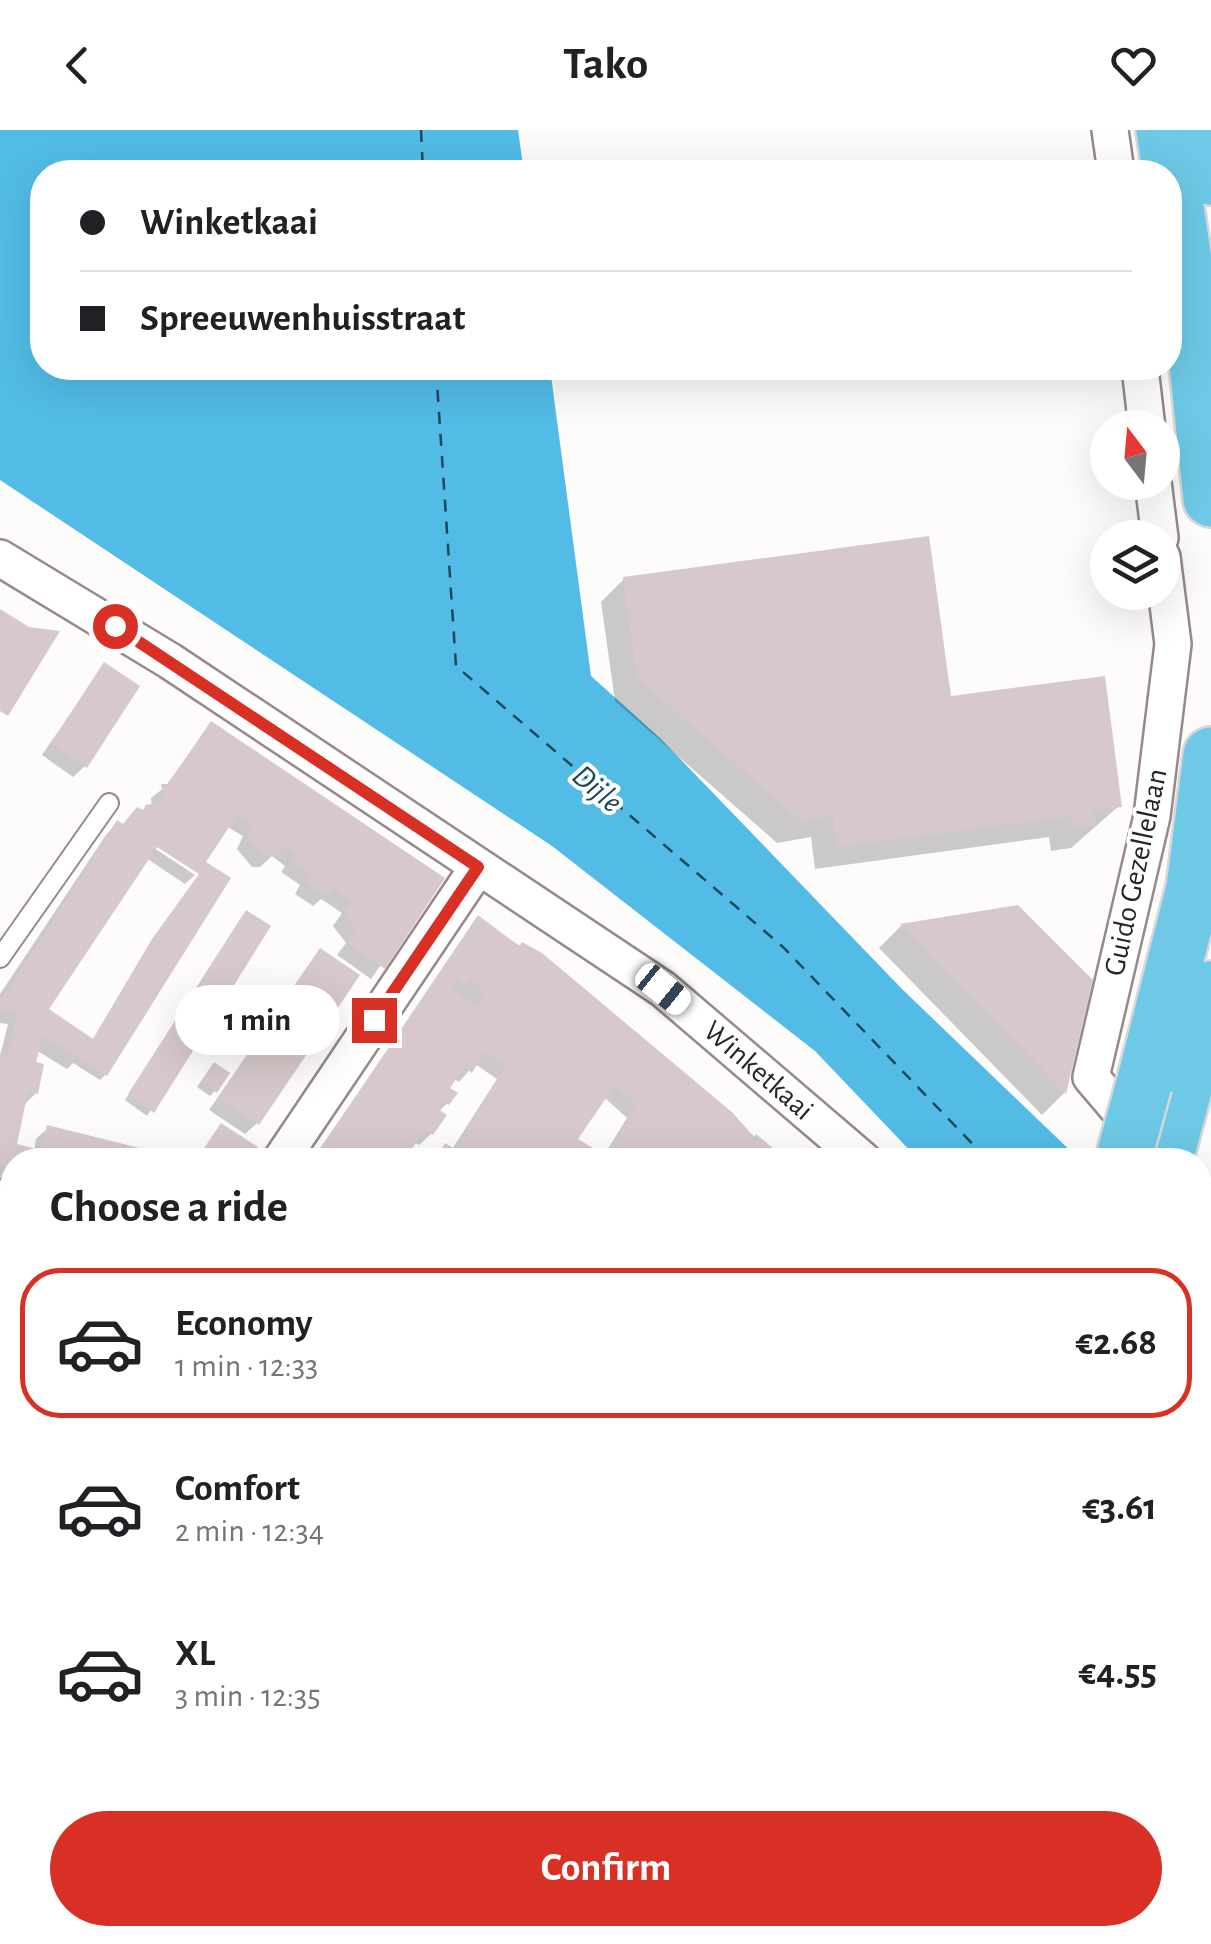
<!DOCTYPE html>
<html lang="en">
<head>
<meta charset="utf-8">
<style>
  :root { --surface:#fff; --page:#f6f6f6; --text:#202124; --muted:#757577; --line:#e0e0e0; --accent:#d93025 }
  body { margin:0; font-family:"Alegreya Sans",sans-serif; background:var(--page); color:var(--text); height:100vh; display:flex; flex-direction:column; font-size:38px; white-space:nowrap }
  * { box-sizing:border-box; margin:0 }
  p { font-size:32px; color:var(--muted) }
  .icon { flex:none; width:55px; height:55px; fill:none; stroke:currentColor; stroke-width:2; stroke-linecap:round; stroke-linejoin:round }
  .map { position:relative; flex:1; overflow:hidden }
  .details { position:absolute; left:0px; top:1018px; width:1212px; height:798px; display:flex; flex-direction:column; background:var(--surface); border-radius:40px 40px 0 0; box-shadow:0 10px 40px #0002 }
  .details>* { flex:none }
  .top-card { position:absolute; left:30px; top:30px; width:1152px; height:220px; border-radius:40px; box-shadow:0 10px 40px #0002; display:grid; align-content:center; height:220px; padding:0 50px; background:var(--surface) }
  .needle { width:65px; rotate:344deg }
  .buttons { position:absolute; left:1090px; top:280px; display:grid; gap:20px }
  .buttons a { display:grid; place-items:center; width:90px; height:90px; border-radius:50%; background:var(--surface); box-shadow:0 10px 40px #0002; font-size:50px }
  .end { position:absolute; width:45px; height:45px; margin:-22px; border:12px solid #d93025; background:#fff; box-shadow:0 0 0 5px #fff }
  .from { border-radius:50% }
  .bubble { position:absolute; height:70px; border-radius:35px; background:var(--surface); box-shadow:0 10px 40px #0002; font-size:32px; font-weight:700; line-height:70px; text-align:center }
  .car { position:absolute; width:30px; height:60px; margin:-30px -15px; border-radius:12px; box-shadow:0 0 8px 2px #0007; background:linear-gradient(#fff 24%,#345 0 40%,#fff 0 76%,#345 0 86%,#fff 0) }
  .top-card b { display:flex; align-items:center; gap:35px; height:95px; font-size:38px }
  .top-card b+b { border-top:2px solid var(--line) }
  .top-card i { width:25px; height:25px; background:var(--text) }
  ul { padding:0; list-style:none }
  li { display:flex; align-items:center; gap:30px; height:150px; margin:0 20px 15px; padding:0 30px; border:5px solid transparent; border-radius:40px }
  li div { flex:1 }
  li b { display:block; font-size:38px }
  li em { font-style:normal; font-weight:700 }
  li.selected { border-color:var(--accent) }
  li>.icon { width:90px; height:90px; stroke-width:1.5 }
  h2 { padding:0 50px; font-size:45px; line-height:120px }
  .cta { display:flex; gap:20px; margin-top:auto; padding:20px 50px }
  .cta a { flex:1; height:115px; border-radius:60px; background:var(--accent); color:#fff; font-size:40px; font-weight:700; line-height:115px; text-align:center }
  header { display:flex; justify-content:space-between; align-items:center; height:130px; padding:0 50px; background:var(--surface); font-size:45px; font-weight:700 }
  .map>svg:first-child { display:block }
  .water { fill:#52bce7 }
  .shadow { fill:#0003; fill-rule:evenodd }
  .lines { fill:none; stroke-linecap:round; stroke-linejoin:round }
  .ferry { stroke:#1b485a; stroke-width:2.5; stroke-dasharray:12 10; stroke-linecap:butt }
  .building { fill:#d7c9cb; fill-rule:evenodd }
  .service-casing { stroke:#96888b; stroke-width:22 }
  .minor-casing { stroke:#96888b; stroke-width:40 }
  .primary-casing { stroke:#d8d8d8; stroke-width:60 }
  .service { stroke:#fff; stroke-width:18 }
  .minor { stroke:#fff; stroke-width:35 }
  .primary { stroke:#6dc9e6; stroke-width:55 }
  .primary-bridge-casing { stroke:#d8d8d8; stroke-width:60; stroke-linecap:butt }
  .primary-bridge { stroke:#6dc9e6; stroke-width:55 }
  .route { stroke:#d93025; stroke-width:12 }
  .labels { text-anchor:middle; stroke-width:8; stroke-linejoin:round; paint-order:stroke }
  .street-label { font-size:30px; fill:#292424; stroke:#fff }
  .water-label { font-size:32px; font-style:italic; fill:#1b485a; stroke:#fff }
</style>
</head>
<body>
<header><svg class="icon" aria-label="back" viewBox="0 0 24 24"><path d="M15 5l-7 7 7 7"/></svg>Tako<svg class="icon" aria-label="heart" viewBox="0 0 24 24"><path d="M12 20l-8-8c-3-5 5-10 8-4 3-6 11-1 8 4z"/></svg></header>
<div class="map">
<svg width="1211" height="1814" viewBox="0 0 1211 1814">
  <rect width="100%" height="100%" fill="#fefbfb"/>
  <g class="water">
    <path d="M0 0H518L524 42H42V238H550L591 546 660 608 902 859 1080 1030H919L815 921 552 716 0 350Z"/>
    <path d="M1200 1174 1211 1188V1439L1200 1423Z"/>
  </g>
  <g class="shadow">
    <path d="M624 449 948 569 1119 676 1071 718 1051 721 1049 707 815 739 811 707 777 713 615 571 601 472Z"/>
    <path d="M104 535 85 636 73 647 42 625Z"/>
    <path d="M211 594 441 748 371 849 337 825 346 813 333 796 342 783 321 769 313 776 295 764 300 755 281 742 285 736 272 726 260 737H252L237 719 243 706 226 696 148 708 145 712 195 745 185 754 146 728 46 880 92 911 148 817 207 735 105 945 100 950 73 933 67 939 36 920V963L24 975 14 1016 34 1021 36 1009 48 998 186 1030H12V1052L0 1049V926L8 894 0 893V864L106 705 117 693 122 696 152 676 151 668 165 657Z"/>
    <path d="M1017 778 1090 851 1064 963 1042 985 879 818 901 796Z"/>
    <path d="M242 788 268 797 147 986 125 970Z"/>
    <path d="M478 788 561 843 782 1030H435L451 1021 497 949 475 934 459 952 453 948 446 958 448 973 438 982 444 986 431 1004 419 1015 414 1012 398 1030H312ZM605 968 627 988 603 1027 575 1010Z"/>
    <path d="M320 821 257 993 245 1004 209 980Z"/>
    <path d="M242 891 245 917 240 922 227 913Z"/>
    <path d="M209 940 215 961 210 966 197 957Z"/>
    <path d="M0 1089 12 1092V1181L0 1177Z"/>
    <path d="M0 1198 12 1202V1234L0 1231Z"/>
    <path d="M0 1253 12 1256V1330L0 1327Z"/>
    <path d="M12 1372V1408L0 1405 2 1382Z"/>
    <path d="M0 1445 12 1448 10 1672 0 1670Z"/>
    <path d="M1211 1639V1814H1151L1152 1802H1200V1735L1207 1734 1200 1707V1641Z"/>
    <path d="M167 1802H531L529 1814H165Z"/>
    <path d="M637 1802H724L723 1814H636Z"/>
    <path d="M802 1802H879V1814H801Z"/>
  </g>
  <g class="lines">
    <g class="ferry">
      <path d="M421 0 423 42"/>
      <path d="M436 238 456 536 783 817 988 1030"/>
      <path d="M1200 1332 1211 1348"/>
    </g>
  </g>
  <g class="building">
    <path d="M929 406 951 566 1105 546 1122 677 1094 680 1096 696 1073 699 1072 686 837 717 833 686 801 691 637 548 623 447Z"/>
    <path d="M0 479 29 497 60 501 8 586 0 581Z"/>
    <path d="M104 532 140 556 87 638 51 613Z"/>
    <path d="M211 591 445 748 385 839 347 813 356 800 343 783 352 771 334 759 327 766 304 752 310 743 290 730 295 724 285 717 274 727 263 726 247 706 252 694 237 685 206 732 231 748 107 946 43 906 36 932 44 934 38 964 28 962 17 1014 41 1020 47 995 188 1030H12V1038L0 1035V923L8 926 18 883 0 880V872L117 690 123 694 137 677 143 680 146 675 164 671 161 654H168ZM157 717 199 744 152 809 93 909 49 879Z"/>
    <path d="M1018 775 1093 850 1066 964 900 794Z"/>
    <path d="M246 780 271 796 154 983 128 964Z"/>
    <path d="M478 785 519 816 522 812 542 823 733 983 754 1007 756 1004 787 1030H434L445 1013 455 1019 506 936 485 922 472 943 464 937 450 958 458 963 449 975 442 970 438 979 447 985 433 1005 425 1000 411 1020 406 1016 397 1030H313ZM457 849 464 855 471 849 485 863 476 876 452 858ZM615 955 637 975 606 1026 578 1009Z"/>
    <path d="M320 818 360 845 259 995 218 967Z"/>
    <path d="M246 882 263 893 247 918 230 907Z"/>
    <path d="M214 932 230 943 217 963 201 951Z"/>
    <path d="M221 993 258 1017 248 1030H196Z"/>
    <path d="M0 1086 12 1089V1164L0 1162Z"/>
    <path d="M0 1196 12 1199V1228L0 1225Z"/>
    <path d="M0 1250 12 1252V1317L0 1313Z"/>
    <path d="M0 1442 12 1445V1659L0 1656Z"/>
    <path d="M1211 1637V1697L1200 1699V1640Z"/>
    <path d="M1211 1730V1814H1162V1802H1200V1733Z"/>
    <path d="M176 1802H533L531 1814H206L175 1808Z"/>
    <path d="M658 1802H726L725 1814H657Z"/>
    <path d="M811 1802H882L881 1814H811Z"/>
  </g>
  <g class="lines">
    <defs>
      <g id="service">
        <path d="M0 828 109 673"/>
        <path d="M160 1814 162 1802"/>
      </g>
      <g id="minor">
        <path d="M1110 0 1116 42"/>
        <path d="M1140 238 1147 298"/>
        <path d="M1153 352 1160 408"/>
        <path d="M0 428 170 531 663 859 863 1030"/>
        <path d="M1141 1006 1091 947 1152 686 1173 514 1162 427"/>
        <path d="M281 1030 478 737"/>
        <path d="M0 1068 12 1071"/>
        <path d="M1200 1070 1211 1079"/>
        <path d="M0 1348 12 1351"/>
        <path d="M1200 1496 1211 1518"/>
        <path d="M1200 1545 1211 1546"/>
        <path d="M915 1814 916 1802"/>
        <path d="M1128 1814V1802"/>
      </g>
      <g id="primary">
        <path d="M1164 0 1191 175 1211 369"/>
        <path d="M1206 0 1211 47"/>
        <path d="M1144 954 1194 758 1211 625"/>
        <path d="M1165 1030 1211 859"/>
        <path d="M1000 1814 1001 1802"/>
        <path d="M1040 1814V1802"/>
      </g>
    </defs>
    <use href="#service" class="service-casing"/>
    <use href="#minor" class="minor-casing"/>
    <use href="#primary" class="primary-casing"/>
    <use href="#service" class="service"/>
    <use href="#minor" class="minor"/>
    <use href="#primary" class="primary"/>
    <defs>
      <path id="primary-bridge" d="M1123 1030 1144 954"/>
    </defs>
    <use href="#primary-bridge" class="primary-bridge-casing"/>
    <use href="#primary-bridge" class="primary-bridge"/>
  </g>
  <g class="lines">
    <path class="route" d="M115 496 478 737 374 890"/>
  </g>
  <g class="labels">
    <g class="street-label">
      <text transform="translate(1135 742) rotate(-78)" y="10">Guido Gezellelaan</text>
      <text transform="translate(759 940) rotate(41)" y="10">Winketkaai</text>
    </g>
    <g class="water-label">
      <text transform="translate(598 658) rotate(41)" y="11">Dijle</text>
    </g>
  </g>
</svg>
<div class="buttons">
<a><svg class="needle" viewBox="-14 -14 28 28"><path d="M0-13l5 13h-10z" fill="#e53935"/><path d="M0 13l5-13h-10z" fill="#757577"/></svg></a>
<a><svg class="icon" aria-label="layers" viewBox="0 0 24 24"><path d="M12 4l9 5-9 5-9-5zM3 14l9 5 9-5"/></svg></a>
</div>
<i class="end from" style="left:115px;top:496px"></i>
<i class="end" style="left:374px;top:890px"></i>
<div class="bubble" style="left:175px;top:855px;width:165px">1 min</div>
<i class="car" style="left:663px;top:859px;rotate:129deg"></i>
<div class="top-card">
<b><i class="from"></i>Winketkaai</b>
<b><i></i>Spreeuwenhuisstraat</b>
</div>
<section class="details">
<h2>Choose a ride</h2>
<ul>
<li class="selected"><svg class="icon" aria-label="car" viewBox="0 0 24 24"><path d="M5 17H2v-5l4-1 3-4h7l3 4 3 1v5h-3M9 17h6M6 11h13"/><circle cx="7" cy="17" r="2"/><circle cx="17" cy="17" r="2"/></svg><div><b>Economy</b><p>1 min · 12:33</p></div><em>€2.68</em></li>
<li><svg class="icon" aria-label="car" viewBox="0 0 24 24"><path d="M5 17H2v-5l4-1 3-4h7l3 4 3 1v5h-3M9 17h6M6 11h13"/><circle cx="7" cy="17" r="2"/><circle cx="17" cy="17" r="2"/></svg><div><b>Comfort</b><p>2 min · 12:34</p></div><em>€3.61</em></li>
<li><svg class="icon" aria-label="car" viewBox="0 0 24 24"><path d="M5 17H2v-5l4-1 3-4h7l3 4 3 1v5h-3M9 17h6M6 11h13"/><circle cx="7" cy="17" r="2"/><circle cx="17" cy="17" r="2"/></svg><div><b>XL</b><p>3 min · 12:35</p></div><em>€4.55</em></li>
</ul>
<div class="cta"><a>Confirm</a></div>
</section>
</div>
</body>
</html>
